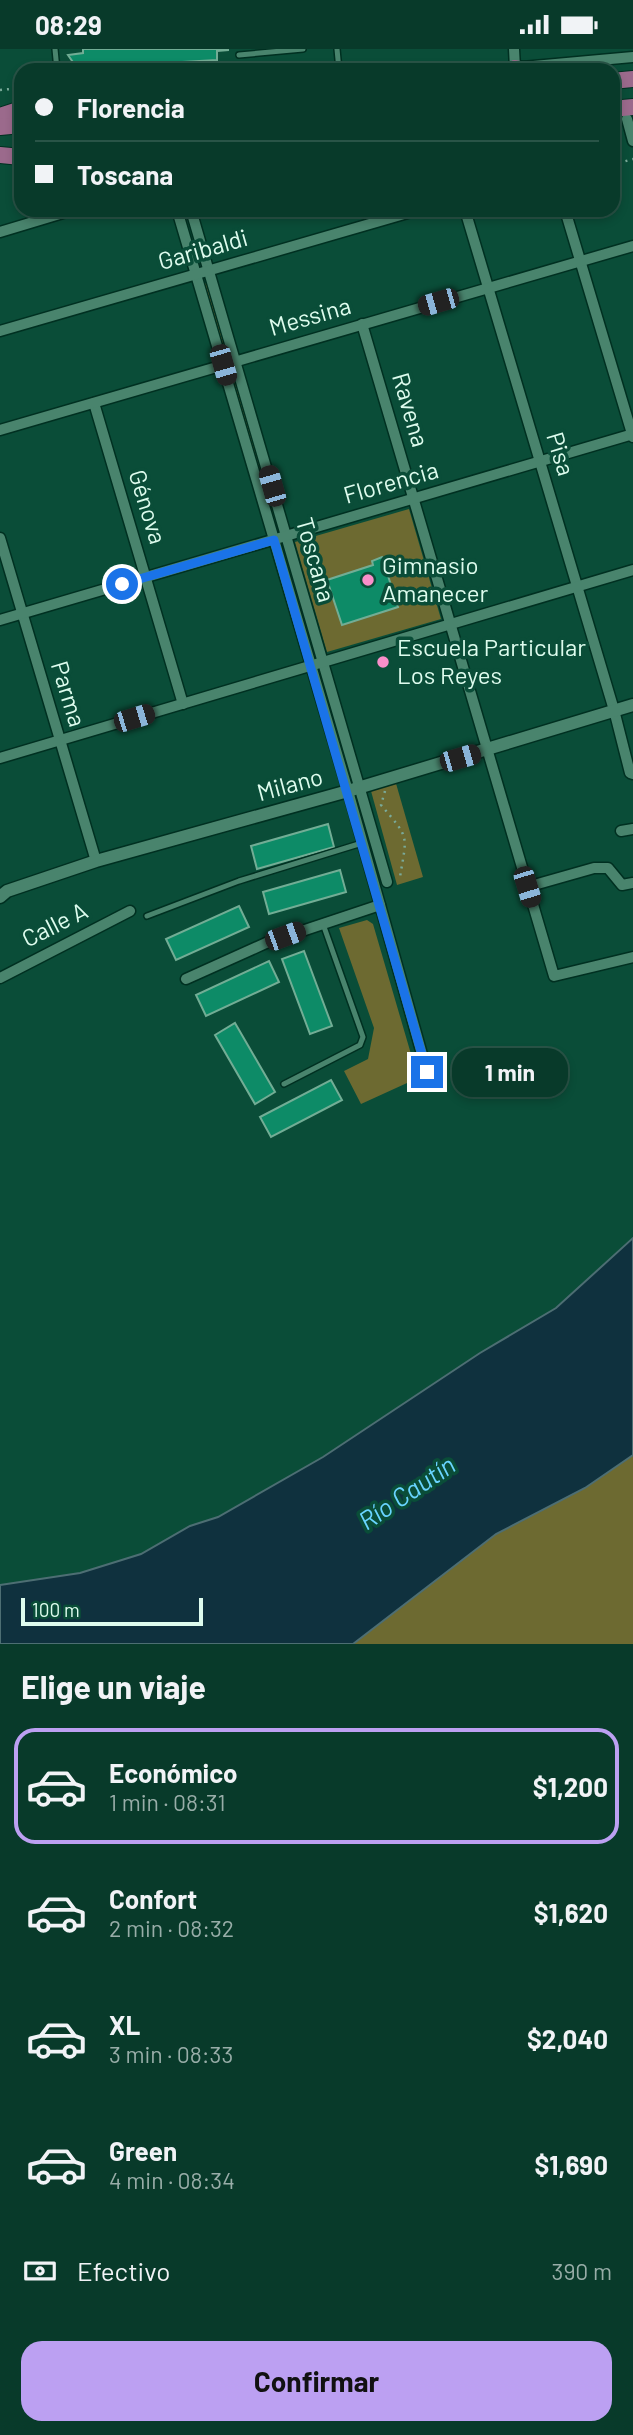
<!DOCTYPE html>
<html lang="es">
<head>
<meta charset="utf-8">
<style>
  :root { --surface:#083a2a; --page:#164536; --text:#f1f3f6; --muted:#98ada8; --line:#295447; --accent:#bca0f2 }
  body { margin:0; font-family:Barlow,sans-serif; background:var(--page); color:var(--text); height:100vh; display:flex; flex-direction:column; font-size:26px; white-space:nowrap }
  * { box-sizing:border-box; margin:0 }
  p { font-size:23px; color:var(--muted) }
  .icon { flex:none; width:38px; height:38px; fill:none; stroke:currentColor; stroke-width:2; stroke-linecap:round; stroke-linejoin:round }
  .map { position:relative; height:1595px; overflow:hidden }
  .drawer { display:flex; flex-direction:column; background:var(--surface); flex:1 }
  .drawer>* { flex:none }
  .guide { position:absolute; left:14px; top:14px; width:606px; height:154px; border-radius:21px; box-shadow:0 4px 10px #0003,0 0 0 2px var(--line); display:grid; align-content:center; height:154px; padding:0 21px; background:var(--surface) }
  .scale { position:absolute; left:21px; bottom:18px; width:182px; box-sizing:border-box; padding-left:7px; border:4px solid #defcee; border-top:0; font-size:19px; line-height:24px; white-space:nowrap; color:#defcee; -webkit-text-stroke:5px #0a4d38; paint-order:stroke }
  .end { position:absolute; width:32px; height:32px; margin:-16px; border:9px solid #1a73e8; background:#fff; box-shadow:0 0 0 4px #fff }
  .from { border-radius:50% }
  .bubble { position:absolute; height:49px; border-radius:21px; background:var(--surface); box-shadow:0 4px 10px #0003,0 0 0 2px var(--line); font-size:23px; font-weight:700; line-height:49px; text-align:center }
  .car { position:absolute; width:21px; height:42px; margin:-21px -10px; border-radius:9px; box-shadow:0 0 5px 2px #0007; background:linear-gradient(#222 24%,#8ab4d8 0 40%,#222 0 76%,#8ab4d8 0 86%,#222 0) }
  .guide b { display:flex; align-items:center; gap:24px; height:66px; font-size:26px }
  .guide b+b { border-top:2px solid var(--line) }
  .guide i { width:18px; height:18px; background:var(--text) }
  ul { padding:0; list-style:none }
  li { display:flex; align-items:center; gap:21px; height:116px; margin:0 14px 10px; padding:0 7px; border:4px solid transparent; border-radius:21px }
  li div { flex:1 }
  li b { display:block; font-size:26px }
  li em { font-style:normal; font-weight:700 }
  li.active { border-color:var(--accent) }
  li>.icon { width:63px; height:63px; stroke-width:1.5 }
  h2 { padding:0 21px; font-size:32px; line-height:84px }
  .pay { display:flex; align-items:center; gap:18px; height:77px; padding:0 21px; font-size:26px }
  .pay p { margin-inline-start:auto }
  .cta { display:flex; gap:14px; margin-top:auto; padding:14px 21px }
  .cta a { flex:1; height:80px; border-radius:21px; background:var(--accent); color:#111; font-size:28px; font-weight:700; line-height:80px; text-align:center }
  .status { display:flex; justify-content:space-between; align-items:center; height:49px; padding:0 35px; background:var(--surface); direction:ltr }
  .status svg { height:19px; fill:currentColor }
  .map>svg:first-child { display:block }
  .green { fill:#6d6a31 }
  .water { fill:#0f313e; stroke:#4d6e73; stroke-width:2 }
  .building { fill:#0d8b67; stroke:#72ad95; stroke-width:2 }
  .lines { fill:none; stroke-linecap:round; stroke-linejoin:round }
  .service-casing { stroke:#003021; stroke-width:8 }
  .minor-casing { stroke:#003021; stroke-width:13 }
  .tertiary-casing { stroke:#003021; stroke-width:15 }
  .primary-casing { stroke:#003021; stroke-width:18 }
  .path { stroke:#7aaa99; stroke-width:2.5; stroke-dasharray:2 5; stroke-linecap:butt }
  .service { stroke:#49846d; stroke-width:5 }
  .minor { stroke:#49846d; stroke-width:10 }
  .tertiary { stroke:#49846d; stroke-width:12 }
  .primary { stroke:#9b6a8c; stroke-width:16 }
  .route { stroke:#1a73e8; stroke-width:9 }
  .poi-dot { fill:#f98fca; stroke:#0a4d38; stroke-width:2.5 }
  .labels { text-anchor:middle; stroke-width:7; stroke-linejoin:round; paint-order:stroke }
  .street-label { font-size:24px; fill:#defcee; stroke:#0a4d38 }
  .poi-label { font-size:24px; fill:#defcee; stroke:#0a4d38; text-anchor:start }
  .water-label { font-size:26px; font-style:italic; fill:#69d4ff; stroke:#0a4d38 }
</style>
</head>
<body>
<div class="status"><b>08:29</b><svg viewBox="0 0 49 12"><path d="M0 12V9h3v3zM5 12V6h3v6zM10 12V3h3v9zM15 12V0h3v12zM26 1h20v11H26zM47 4h2v5h-2z"/></svg></div>
<div class="map">
<svg width="633" height="1595" viewBox="0 0 633 1595">
  <rect width="100%" height="100%" fill="#0a4d38"/>
  <g class="green">
    <path d="M207 234 228 309 226 310 204 235Z"/>
    <path d="M235 329 277 472 274 473 232 330Z"/>
    <path d="M409 460 441 570 327 603 295 493Z"/>
    <path d="M284 498 314 602 312 603 281 499Z"/>
    <path d="M395 731 423 828 397 836 371 742 373 738Z"/>
    <path d="M367 871 373 875 418 1029 361 1055 344 1022 368 1010 374 979 339 879Z"/>
    <path d="M633 1406V1595H353L496 1485 585 1439Z"/>
  </g>
  <path class="water" d="M633 1189V1406L585 1439 496 1485 353 1595H0V1536L80 1524 141 1505 190 1477 218 1468 323 1408 480 1304 556 1259Z"/>
  <g class="building">
    <path d="M83 0H228V1L217 2V11L77 19 68 6 83 4Z"/>
    <path d="M382 508 398 558 342 576 327 531 373 516 372 512Z"/>
    <path d="M328 775 334 798 257 820 251 797Z"/>
    <path d="M340 821 346 843 269 865 263 843Z"/>
    <path d="M239 857 249 878 176 911 166 890Z"/>
    <path d="M304 902 332 977 310 985 282 910Z"/>
    <path d="M269 912 279 933 206 967 196 946Z"/>
    <path d="M235 974 275 1043 255 1055 215 986Z"/>
    <path d="M331 1031 342 1051 271 1088 260 1068Z"/>
  </g>
  <g class="lines">
    <defs>
      <g id="service">
        <path d="M55 0 57 21"/>
        <path d="M337 0 339 21"/>
        <path d="M239 6 303 0"/>
        <path d="M147 867 239 832 362 794"/>
        <path d="M284 1035 360 996 363 988 323 875"/>
      </g>
      <g id="minor">
        <path d="M514 0 515 19"/>
        <path d="M488 21 633 8"/>
        <path d="M627 70 633 92"/>
        <path d="M177 161 348 742 427 1023"/>
        <path d="M191 161 387 833"/>
        <path d="M465 161 614 661 630 724 633 725"/>
        <path d="M565 161 633 388"/>
        <path d="M0 183 73 161"/>
        <path d="M362 275 554 927 633 908"/>
        <path d="M0 282 418 161"/>
        <path d="M94 354 183 655"/>
        <path d="M0 381 633 197"/>
        <path d="M0 489 96 812"/>
        <path d="M0 571 633 385"/>
        <path d="M0 709 633 521"/>
        <path d="M621 782 633 780"/>
        <path d="M527 838 594 819H608L622 836 633 834"/>
        <path d="M0 929 130 862"/>
        <path d="M186 930 266 894 380 856"/>
      </g>
      <path id="tertiary" d="M0 848 7 842 96 812 348 742 633 656"/>
      <g id="primary">
        <path d="M515 19 526 21"/>
        <path d="M612 32 633 30"/>
        <path d="M612 60 633 58"/>
        <path d="M0 67 21 60"/>
        <path d="M0 78 21 76"/>
        <path d="M0 106 21 108"/>
      </g>
    </defs>
    <use href="#service" class="service-casing"/>
    <use href="#minor" class="minor-casing"/>
    <use href="#tertiary" class="tertiary-casing"/>
    <use href="#primary" class="primary-casing"/>
    <g class="path">
      <path d="M0 41 21 39"/>
      <path d="M612 116 633 110"/>
      <path d="M385 742 381 756C410 790 407 785 400 828L398 829"/>
    </g>
    <use href="#service" class="service"/>
    <use href="#minor" class="minor"/>
    <use href="#tertiary" class="tertiary"/>
    <use href="#primary" class="primary"/>
  </g>
  <g class="lines">
    <path class="route" d="M122 535 274 491 427 1023"/>
  </g>
  <g class="poi-dot">
    <circle cx="368" cy="531" r="7"/>
    <circle cx="383" cy="613" r="7"/>
  </g>
  <g class="labels">
    <g class="street-label">
      <text transform="translate(203 201) rotate(-16)" y="8">Garibaldi</text>
      <text transform="translate(310 268) rotate(-16)" y="8">Messina</text>
      <text transform="translate(410 361) rotate(74)" y="8">Ravena</text>
      <text transform="translate(560 405) rotate(73)" y="8">Pisa</text>
      <text transform="translate(391 434) rotate(-16)" y="8">Florencia</text>
      <text transform="translate(147 458) rotate(73)" y="8">Génova</text>
      <text transform="translate(315 511) rotate(74)" y="8">Toscana</text>
      <text transform="translate(68 645) rotate(73)" y="8">Parma</text>
      <text transform="translate(290 736) rotate(-15)" y="8">Milano</text>
      <text transform="translate(55 876) rotate(-27)" y="8">Calle A</text>
    </g>
    <g class="poi-label">
      <text x="382" y="525">Gimnasio<tspan x="382" dy="28">Amanecer</tspan></text>
      <text x="397" y="607">Escuela Particular<tspan x="397" dy="28">Los Reyes</tspan></text>
    </g>
    <g class="water-label">
      <text transform="translate(407 1444) rotate(-34)" y="9">Río Cautín</text>
    </g>
  </g>
</svg>
<div class="scale">100 m</div>
<i class="end from" style="left:122px;top:535px"></i>
<i class="end" style="left:427px;top:1023px"></i>
<div class="bubble" style="left:452px;top:999px;width:116px">1 min</div>
<i class="car" style="left:438px;top:253px;rotate:254deg"></i>
<i class="car" style="left:223px;top:316px;rotate:164deg"></i>
<i class="car" style="left:272px;top:437px;rotate:344deg"></i>
<i class="car" style="left:134px;top:669px;rotate:73deg"></i>
<i class="car" style="left:460px;top:709px;rotate:74deg"></i>
<i class="car" style="left:527px;top:838px;rotate:163deg"></i>
<i class="car" style="left:285px;top:887px;rotate:70deg"></i>
<div class="guide">
<b><i class="from"></i>Florencia</b>
<b><i></i>Toscana</b>
</div>
</div>
<section class="drawer">
<h2>Elige un viaje</h2>
<ul>
<li class="active"><svg class="icon" aria-label="car" viewBox="0 0 24 24"><path d="M5 17H2v-5l4-1 3-4h7l3 4 3 1v5h-3M9 17h6M6 11h13"/><circle cx="7" cy="17" r="2"/><circle cx="17" cy="17" r="2"/></svg><div><b>Económico</b><p>1 min · 08:31</p></div><em>$1,200</em></li>
<li><svg class="icon" aria-label="car" viewBox="0 0 24 24"><path d="M5 17H2v-5l4-1 3-4h7l3 4 3 1v5h-3M9 17h6M6 11h13"/><circle cx="7" cy="17" r="2"/><circle cx="17" cy="17" r="2"/></svg><div><b>Confort</b><p>2 min · 08:32</p></div><em>$1,620</em></li>
<li><svg class="icon" aria-label="car" viewBox="0 0 24 24"><path d="M5 17H2v-5l4-1 3-4h7l3 4 3 1v5h-3M9 17h6M6 11h13"/><circle cx="7" cy="17" r="2"/><circle cx="17" cy="17" r="2"/></svg><div><b>XL</b><p>3 min · 08:33</p></div><em>$2,040</em></li>
<li><svg class="icon" aria-label="car" viewBox="0 0 24 24"><path d="M5 17H2v-5l4-1 3-4h7l3 4 3 1v5h-3M9 17h6M6 11h13"/><circle cx="7" cy="17" r="2"/><circle cx="17" cy="17" r="2"/></svg><div><b>Green</b><p>4 min · 08:34</p></div><em>$1,690</em></li>
</ul>
<div class="pay"><svg class="icon" aria-label="cash" viewBox="0 0 24 24"><path d="M3 7h18v10H3z"/><circle cx="12" cy="12" r="2"/></svg>Efectivo<p>390 m</p></div>
<div class="cta"><a>Confirmar</a></div>
</section>
</body>
</html>
